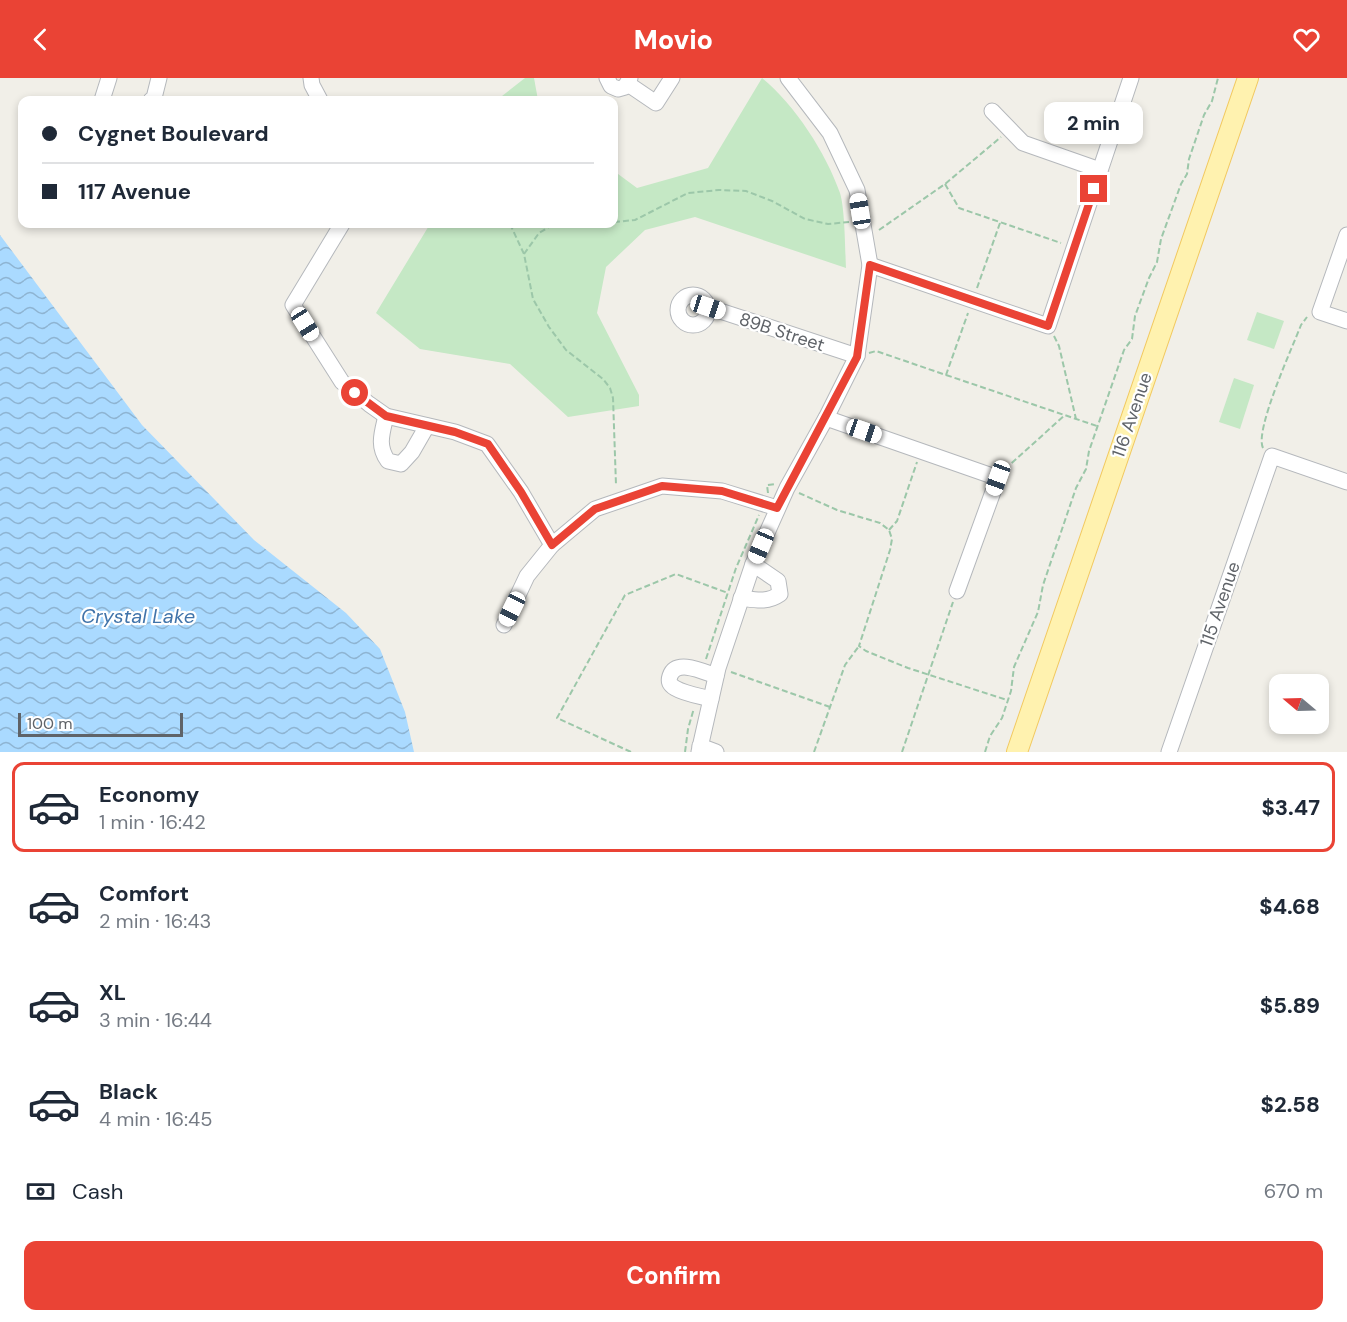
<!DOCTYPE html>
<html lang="en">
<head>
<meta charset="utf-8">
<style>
  :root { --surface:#fff; --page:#f6f6f7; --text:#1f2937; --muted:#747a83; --line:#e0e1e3; --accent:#ea4335 }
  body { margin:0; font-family:"DM Sans",sans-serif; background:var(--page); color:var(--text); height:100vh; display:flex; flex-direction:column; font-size:22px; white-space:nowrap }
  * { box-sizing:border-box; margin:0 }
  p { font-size:20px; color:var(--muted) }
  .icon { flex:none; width:33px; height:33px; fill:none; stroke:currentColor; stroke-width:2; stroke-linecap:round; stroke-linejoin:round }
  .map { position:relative; height:674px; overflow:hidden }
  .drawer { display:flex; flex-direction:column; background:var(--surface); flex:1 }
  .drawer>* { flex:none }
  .guide { position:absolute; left:18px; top:18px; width:600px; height:132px; border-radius:12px; box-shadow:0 3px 9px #0003; display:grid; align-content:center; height:132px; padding:0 24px; background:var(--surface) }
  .needle { width:39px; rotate:289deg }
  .controls { position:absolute; left:1269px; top:596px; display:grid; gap:12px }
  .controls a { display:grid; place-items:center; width:60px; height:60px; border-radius:12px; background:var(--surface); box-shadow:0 3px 9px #0003; font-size:30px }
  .scale { position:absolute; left:18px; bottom:15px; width:165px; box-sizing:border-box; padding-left:6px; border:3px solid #5f6368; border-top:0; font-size:16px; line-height:21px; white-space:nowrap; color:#5f6368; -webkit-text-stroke:4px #fff; paint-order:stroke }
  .end { position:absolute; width:27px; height:27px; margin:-14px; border:8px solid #ea4335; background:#fff; box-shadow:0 0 0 3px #fff }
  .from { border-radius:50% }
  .bubble { position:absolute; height:42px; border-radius:12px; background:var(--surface); box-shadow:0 3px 9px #0003; font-size:20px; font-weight:800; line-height:42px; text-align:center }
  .car { position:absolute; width:18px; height:36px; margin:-18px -9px; border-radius:8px; box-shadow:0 0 4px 2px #0007; background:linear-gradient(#fff 24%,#345 0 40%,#fff 0 76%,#345 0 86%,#fff 0) }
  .guide b { display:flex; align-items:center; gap:21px; height:57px; font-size:22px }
  .guide b+b { border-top:2px solid var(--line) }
  .guide i { width:15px; height:15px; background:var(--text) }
  ul { padding:10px 0 0; list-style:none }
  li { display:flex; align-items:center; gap:18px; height:90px; margin:0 12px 9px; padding:0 12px; border:3px solid transparent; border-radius:12px }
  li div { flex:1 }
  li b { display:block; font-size:22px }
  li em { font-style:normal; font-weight:800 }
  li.active { border-color:var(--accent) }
  li>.icon { width:54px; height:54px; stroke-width:1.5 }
  .pay { display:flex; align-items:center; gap:15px; height:66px; padding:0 24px; font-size:22px }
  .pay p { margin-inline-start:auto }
  .button { display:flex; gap:12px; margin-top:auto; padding:12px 24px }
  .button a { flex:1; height:69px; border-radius:12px; background:var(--accent); color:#fff; font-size:24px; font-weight:800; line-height:69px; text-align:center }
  header { display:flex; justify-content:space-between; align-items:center; height:78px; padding:0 24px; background:var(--accent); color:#fff; font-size:27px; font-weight:800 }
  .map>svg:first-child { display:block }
  .green { fill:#c5e8c5 }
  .water { fill:url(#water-waves) }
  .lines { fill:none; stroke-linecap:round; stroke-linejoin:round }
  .minor-casing { stroke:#b5b8bc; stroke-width:17 }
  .major-casing { stroke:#f2c960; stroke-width:22 }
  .path { stroke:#9cc7a9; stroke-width:2; stroke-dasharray:6 3; stroke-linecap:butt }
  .minor { stroke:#fff; stroke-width:15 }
  .major { stroke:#fff2af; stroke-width:20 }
  .route { stroke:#ea4335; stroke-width:8 }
  .labels { text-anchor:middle; stroke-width:4.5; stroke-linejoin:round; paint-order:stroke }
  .street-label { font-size:18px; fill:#5f6368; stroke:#fff }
  .water-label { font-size:20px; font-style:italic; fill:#4174aa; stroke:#fff }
</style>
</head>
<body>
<header><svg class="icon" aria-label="back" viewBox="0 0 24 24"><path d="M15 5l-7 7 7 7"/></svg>Movio<svg class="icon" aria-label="heart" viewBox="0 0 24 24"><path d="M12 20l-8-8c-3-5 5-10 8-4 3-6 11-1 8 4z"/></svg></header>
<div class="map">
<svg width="1347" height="674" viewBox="0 0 1347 674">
  <defs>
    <pattern id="water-waves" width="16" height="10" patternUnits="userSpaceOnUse" patternTransform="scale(1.5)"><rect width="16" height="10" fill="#aadaff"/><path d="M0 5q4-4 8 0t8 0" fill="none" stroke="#8eb4d2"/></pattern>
  </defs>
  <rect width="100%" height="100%" fill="#f1efe8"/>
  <g class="green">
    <path d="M525 0H534L538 22H497Z"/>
    <path d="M762 0C795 27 826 75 840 115 845 131 845 171 846 190L695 139 645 152 606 189 597 235 639 317V328L568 339 510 286 420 271 376 235 430 146H614V93L637 110 708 90Z"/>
    <path d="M1257 234 1284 243 1274 271 1247 262Z"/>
    <path d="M1234 300 1254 307 1240 351 1219 344Z"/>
  </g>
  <path class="water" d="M0 157 142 347 254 462 346 535 380 571 405 634 414 674H0Z"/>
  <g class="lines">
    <defs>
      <g id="minor">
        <path d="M311 0 312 7 320 22"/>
        <path d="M607 0 611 8 618 11 625 9 630 0"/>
        <path d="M628 6 656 25 672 0"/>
        <path d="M102 22 109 0"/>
        <path d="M151 22 154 20 159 0"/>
        <path d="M992 33 1023 65 1100 92"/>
        <path d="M342 146 293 227 342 304 369 326 386 338 455 354 487 366 521 414 552 467"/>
        <path d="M1347 157 1320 234 1347 243"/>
        <path d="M870 187 1048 248 1131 0"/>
        <circle cx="693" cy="232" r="15"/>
        <path d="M708 229 857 278"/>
        <path d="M386 338C382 355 377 368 388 383L401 386 412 374 427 348"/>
        <path d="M826 340 998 400 957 513"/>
        <path d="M741 520C756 522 767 525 780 516L778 503 753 486"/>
        <path d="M504 547 527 498 552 467 595 431 662 408 722 413 777 430"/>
        <path d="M711 621C700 618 685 616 675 610 670 607 668 604 670 598 676 580 704 594 716 598"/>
        <path d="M700 668 716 674"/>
        <path d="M699 674 718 590 753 486 787 410 826 340 857 278 870 187 857 112 830 55 788 0"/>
        <path d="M1169 674 1272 378 1347 404"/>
      </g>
      <path id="major" d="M1017 674 1248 0"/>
    </defs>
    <use href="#minor" class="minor-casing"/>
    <use href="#major" class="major-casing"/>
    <g class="path">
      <path d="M945 106 959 130 1061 165"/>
      <path d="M614 144 635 142 688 115 719 112 746 113 772 123 805 141 828 146 849 144"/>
      <path d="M510 146 524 176 533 221 549 249 566 272 603 301 610 310 613 320 616 407"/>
      <path d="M879 152 945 106 1001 59"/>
      <path d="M524 176 539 155 554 146"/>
      <path d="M977 210 1000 145"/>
      <path d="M1054 258 1059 268 1076 341"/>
      <path d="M869 275 876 273 946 297 968 235"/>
      <path d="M946 297 1097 348"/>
      <path d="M1263 370C1254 353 1293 268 1301 247L1307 239"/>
      <path d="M1005 391 1065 337"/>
      <path d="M768 415 767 407 775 406"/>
      <path d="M799 415 837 432 880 445 889 452 892 461 890 472 859 568 866 573 908 590 1007 622"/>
      <path d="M889 452 897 443 917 384"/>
      <path d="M706 581 736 490 759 437"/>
      <path d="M731 594 830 629"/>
      <path d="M631 674 557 640 625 517 676 496 728 515"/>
      <path d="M685 674 688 651 694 630"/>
      <path d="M814 674 845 587 859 568"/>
      <path d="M902 674 953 524"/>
      <path d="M985 674 990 658 1002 640 1011 613 1014 589 1038 534 1043 507 1076 410 1086 391 1089 373 1124 272 1132 261 1135 238 1149 200 1157 184 1161 161 1181 106 1187 96 1189 81 1204 37 1212 23 1218 0"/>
    </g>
    <use href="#minor" class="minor"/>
    <use href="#major" class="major"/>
  </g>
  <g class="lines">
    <path class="route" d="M355 315 386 338 455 354 488 366 521 414 552 467 595 431 662 408 722 413 777 430 857 279 870 187 1048 248 1094 111"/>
  </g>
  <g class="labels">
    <g class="street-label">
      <text transform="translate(782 254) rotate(18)" y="6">89B Street</text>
      <text transform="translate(1132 337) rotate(-71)" y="6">116 Avenue</text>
      <text transform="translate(1220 526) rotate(-71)" y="6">115 Avenue</text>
    </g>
    <g class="water-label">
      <text x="138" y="545">Crystal Lake</text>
    </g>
  </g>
</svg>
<div class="controls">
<a><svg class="needle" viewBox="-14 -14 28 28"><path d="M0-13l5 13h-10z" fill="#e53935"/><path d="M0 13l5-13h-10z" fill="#747a83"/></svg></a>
</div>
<div class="scale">100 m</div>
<i class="end from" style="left:355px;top:315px"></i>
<i class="end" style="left:1094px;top:111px"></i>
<div class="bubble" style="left:1044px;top:24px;width:99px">2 min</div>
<i class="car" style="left:860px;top:133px;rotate:351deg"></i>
<i class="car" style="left:708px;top:229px;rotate:108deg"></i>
<i class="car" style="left:305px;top:246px;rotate:148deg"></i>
<i class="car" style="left:864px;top:353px;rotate:109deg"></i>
<i class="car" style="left:998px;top:400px;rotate:200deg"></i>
<i class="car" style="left:761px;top:468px;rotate:203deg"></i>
<i class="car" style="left:512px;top:531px;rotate:206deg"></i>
<div class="guide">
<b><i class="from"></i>Cygnet Boulevard</b>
<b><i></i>117 Avenue</b>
</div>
</div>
<section class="drawer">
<ul>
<li class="active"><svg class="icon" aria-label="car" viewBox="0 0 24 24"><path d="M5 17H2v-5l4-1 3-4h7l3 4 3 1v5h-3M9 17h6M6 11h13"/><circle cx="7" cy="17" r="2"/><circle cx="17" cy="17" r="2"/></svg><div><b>Economy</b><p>1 min · 16:42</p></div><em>$3.47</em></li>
<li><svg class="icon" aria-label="car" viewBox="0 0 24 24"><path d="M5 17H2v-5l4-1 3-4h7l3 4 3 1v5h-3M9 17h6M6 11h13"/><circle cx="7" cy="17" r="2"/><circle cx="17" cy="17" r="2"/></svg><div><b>Comfort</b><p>2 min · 16:43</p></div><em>$4.68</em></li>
<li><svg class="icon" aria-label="car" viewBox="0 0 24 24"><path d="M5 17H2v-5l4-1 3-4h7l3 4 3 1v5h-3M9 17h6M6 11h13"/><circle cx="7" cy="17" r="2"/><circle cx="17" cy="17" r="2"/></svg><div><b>XL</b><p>3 min · 16:44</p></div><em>$5.89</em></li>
<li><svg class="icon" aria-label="car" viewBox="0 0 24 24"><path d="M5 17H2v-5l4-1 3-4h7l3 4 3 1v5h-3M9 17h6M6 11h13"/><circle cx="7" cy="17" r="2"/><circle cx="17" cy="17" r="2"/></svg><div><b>Black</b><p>4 min · 16:45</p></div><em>$2.58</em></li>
</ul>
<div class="pay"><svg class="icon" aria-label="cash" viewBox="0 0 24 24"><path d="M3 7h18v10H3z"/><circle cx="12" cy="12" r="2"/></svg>Cash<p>670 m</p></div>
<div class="button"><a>Confirm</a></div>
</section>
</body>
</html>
